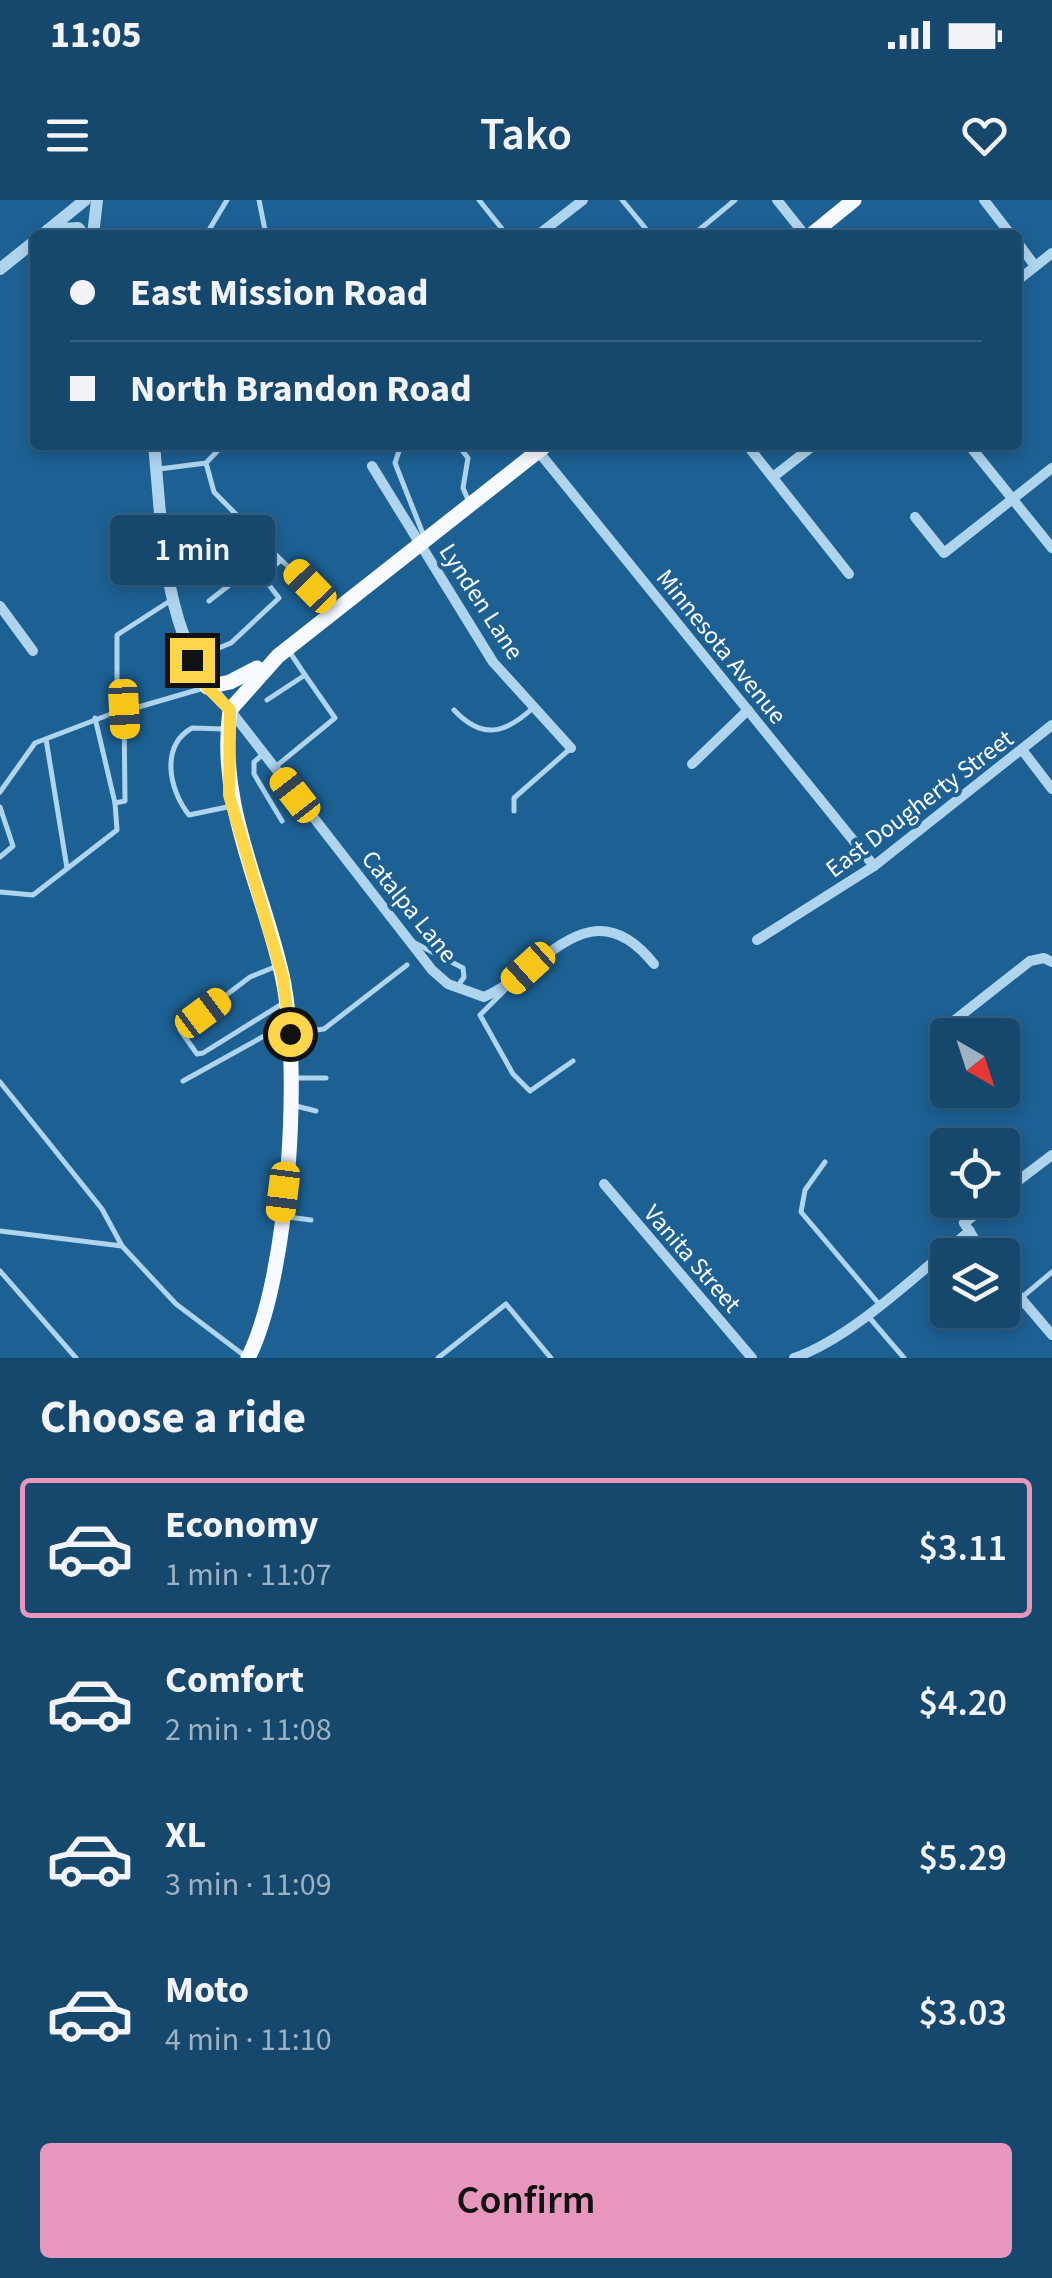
<!DOCTYPE html>
<html lang="en">
<head>
<meta charset="utf-8">
<style>
  :root { --surface:#16486e; --page:#235276; --text:#f1f3f6; --muted:#9eb2c2; --line:#356081; --accent:#e797bd }
  body { margin:0; font-family:"Source Sans 3",sans-serif; background:var(--page); color:var(--text); height:100vh; display:flex; flex-direction:column; font-size:38px; white-space:nowrap }
  * { box-sizing:border-box; margin:0 }
  p { font-size:32px; color:var(--muted) }
  .icon { flex:none; width:55px; height:55px; fill:none; stroke:currentColor; stroke-width:2; stroke-linecap:round; stroke-linejoin:round }
  .map { position:relative; height:1158px; overflow:hidden }
  .panel { display:flex; flex-direction:column; background:var(--surface); flex:1 }
  .panel>* { flex:none }
  .hud { position:absolute; left:30px; top:30px; width:992px; height:220px; border-radius:10px; box-shadow:0 5px 15px #0003,0 0 0 2px var(--line); display:grid; align-content:center; height:220px; padding:0 40px; background:var(--surface) }
  .needle { width:65px; rotate:141deg }
  .controls { position:absolute; left:930px; top:818px; display:grid; gap:20px }
  .controls a { display:grid; place-items:center; width:90px; height:90px; border-radius:10px; background:var(--surface); box-shadow:0 5px 15px #0003,0 0 0 2px var(--line); font-size:50px }
  .end { position:absolute; width:45px; height:45px; margin:-22px; border:12px solid #ffd54a; background:#111; box-shadow:0 0 0 5px #111 }
  .from { border-radius:50% }
  .bubble { position:absolute; height:70px; border-radius:10px; background:var(--surface); box-shadow:0 5px 15px #0003,0 0 0 2px var(--line); font-size:32px; font-weight:600; line-height:70px; text-align:center }
  .car { position:absolute; width:30px; height:60px; margin:-30px -15px; border-radius:12px; box-shadow:0 0 8px 2px #0007; background:linear-gradient(#f5c518 24%,#345 0 40%,#f5c518 0 76%,#345 0 86%,#f5c518 0) }
  .hud b { display:flex; align-items:center; gap:35px; height:95px; font-size:38px }
  .hud b+b { border-top:2px solid var(--line) }
  .hud i { width:25px; height:25px; background:var(--text) }
  ul { padding:0; list-style:none }
  li { display:flex; align-items:center; gap:30px; height:140px; margin:0 20px 15px; padding:0 20px; border:5px solid transparent; border-radius:10px }
  li div { flex:1 }
  li b { display:block; font-size:38px }
  li em { font-style:normal; font-weight:600 }
  li.on { border-color:var(--accent) }
  li>.icon { width:90px; height:90px; stroke-width:1.5 }
  h2 { padding:0 40px; font-size:45px; line-height:120px }
  .button { display:flex; gap:20px; margin-top:auto; padding:20px 40px }
  .button a { flex:1; height:115px; border-radius:10px; background:var(--accent); color:#111; font-size:40px; font-weight:600; line-height:115px; text-align:center }
  .status { display:flex; justify-content:space-between; align-items:center; height:70px; padding:0 50px; background:var(--surface); direction:ltr }
  .status svg { height:28px; fill:currentColor }
  header { display:flex; justify-content:space-between; align-items:center; height:130px; padding:0 40px; background:var(--surface); font-size:45px; font-weight:600 }
  .map>svg:first-child { display:block }
  .lines { fill:none; stroke-linecap:round; stroke-linejoin:round }
  .service { stroke:#afd4ee; stroke-width:5 }
  .minor { stroke:#afd4ee; stroke-width:10 }
  .tertiary { stroke:#afd4ee; stroke-width:12 }
  .primary { stroke:#f7fbff; stroke-width:15 }
  .route { stroke:#ffd54a; stroke-width:12 }
  .labels { text-anchor:middle; stroke-width:8; stroke-linejoin:round; paint-order:stroke }
  .street-label { font-size:25px; fill:#fff; stroke:#1d6093 }
</style>
</head>
<body>
<div class="status"><b>11:05</b><svg viewBox="0 0 49 12"><path d="M0 12V9h3v3zM5 12V6h3v6zM10 12V3h3v9zM15 12V0h3v12zM26 1h20v11H26zM47 4h2v5h-2z"/></svg></div>
<header><svg class="icon" aria-label="menu" viewBox="0 0 24 24"><path d="M4 6h16M4 12h16M4 18h16"/></svg>Tako<svg class="icon" aria-label="heart" viewBox="0 0 24 24"><path d="M12 20l-8-8c-3-5 5-10 8-4 3-6 11-1 8 4z"/></svg></header>
<div class="map">
<svg width="1052" height="1158" viewBox="0 0 1052 1158">
  <rect width="100%" height="100%" fill="#1d6093"/>
  <g class="lines">
    <g class="service">
      <path d="M259 0 266 35"/>
      <path d="M479 0 507 35"/>
      <path d="M622 0 651 35"/>
      <path d="M206 35 227 0"/>
      <path d="M693 35 735 0"/>
      <path d="M401 245 395 263 425 339"/>
      <path d="M458 245 468 258 463 288 469 302"/>
      <path d="M206 263 214 292 281 360"/>
      <path d="M159 269 206 263 223 245"/>
      <path d="M209 401 246 372 262 376"/>
      <path d="M197 457 231 443 279 398 262 376 281 360 309 385 329 413"/>
      <path d="M267 500 305 475 289 451"/>
      <path d="M135 508 204 488"/>
      <path d="M117 510V435L173 399"/>
      <path d="M454 510C482 540 505 534 534 507"/>
      <path d="M95 518 115 603"/>
      <path d="M224 529 192 528C160 546 169 590 189 615L232 606"/>
      <path d="M46 539 67 668"/>
      <path d="M262 555 254 562V574L282 621"/>
      <path d="M274 568 335 518 305 475"/>
      <path d="M0 592 35 543 124 509 125 601 115 603 117 630 33 695 0 692"/>
      <path d="M0 607 13 646 0 657"/>
      <path d="M514 611V598L571 548"/>
      <path d="M411 741 463 768 464 777 458 786"/>
      <path d="M277 766 250 777 180 830 197 854 203 853 285 802"/>
      <path d="M509 786 480 815 513 874 530 891 573 861"/>
      <path d="M292 833 324 829 407 765"/>
      <path d="M293 878H326"/>
      <path d="M183 881 286 824"/>
      <path d="M0 882 102 1009 122 1046"/>
      <path d="M296 906 316 911"/>
      <path d="M825 962 805 990 801 1012 879 1104"/>
      <path d="M288 1017 311 1020"/>
      <path d="M0 1031 122 1046 176 1104 245 1156"/>
      <path d="M0 1071 76 1158"/>
      <path d="M1021 1098 1052 1072"/>
      <path d="M868 1116 904 1158"/>
      <path d="M438 1158 506 1104 551 1158"/>
    </g>
    <g class="minor">
      <path d="M777 0 805 35"/>
      <path d="M984 0 1011 35"/>
      <path d="M538 35 583 0"/>
      <path d="M1018 43 1035 66"/>
      <path d="M1018 80 1052 53"/>
      <path d="M747 245 849 374"/>
      <path d="M969 245 1052 348"/>
      <path d="M538 251 874 666"/>
      <path d="M372 266 493 462 571 548"/>
      <path d="M773 277 814 245"/>
      <path d="M915 317 944 353 1052 268"/>
      <path d="M0 406 33 451"/>
      <path d="M230 510 432 770 448 784 484 797C544 771 590 684 654 764"/>
      <path d="M1023 551 1052 589"/>
      <path d="M692 564 748 510"/>
      <path d="M757 740 874 666 1052 525"/>
      <path d="M955 820 1030 761 1044 758 1052 762"/>
      <path d="M604 984 752 1158"/>
      <path d="M1002 993 1052 955"/>
      <path d="M985 1055 964 1023 994 1000"/>
      <path d="M1002 1076 1052 1135"/>
      <path d="M794 1158C854 1137 920 1071 970 1031"/>
    </g>
    <g class="tertiary">
      <path d="M48 30 78 28 84 35"/>
      <path d="M42 35 85 0"/>
      <path d="M93 35 97 0"/>
      <path d="M0 69 35 41"/>
      <path d="M154 245C163 334 162 443 230 510"/>
    </g>
    <g class="primary">
      <path d="M811 35 854 0"/>
      <path d="M207 487 230 482 257 468"/>
      <path d="M248 1158C289 1078 302 864 282 775 262 685 217 605 230 510L278 456 546 245"/>
    </g>
  </g>
  <g class="lines">
    <path class="route" d="M192 460 207 487 230 510 229 595 283 778 290 834"/>
  </g>
  <g class="labels">
    <g class="street-label">
      <text transform="translate(482 401) rotate(57)" y="9">Lynden Lane</text>
      <text transform="translate(722 446) rotate(51)" y="9">Minnesota Avenue</text>
      <text transform="translate(919 603) rotate(-37)" y="9">East Dougherty Street</text>
      <text transform="translate(410 706) rotate(51)" y="9">Catalpa Lane</text>
      <text transform="translate(693 1058) rotate(49)" y="9">Vanita Street</text>
    </g>
  </g>
</svg>
<div class="controls">
<a><svg class="needle" viewBox="-14 -14 28 28"><path d="M0-13l5 13h-10z" fill="#e53935"/><path d="M0 13l5-13h-10z" fill="#9eb2c2"/></svg></a>
<a><svg class="icon" aria-label="locate" viewBox="0 0 24 24"><circle cx="12" cy="12" r="6"/><path d="M12 2v4M12 18v4M2 12h4M18 12h4"/></svg></a>
<a><svg class="icon" aria-label="layers" viewBox="0 0 24 24"><path d="M12 4l9 5-9 5-9-5zM3 14l9 5 9-5"/></svg></a>
</div>
<i class="end from" style="left:290px;top:834px"></i>
<i class="end" style="left:192px;top:460px"></i>
<div class="bubble" style="left:110px;top:315px;width:165px">1 min</div>
<i class="car" style="left:310px;top:386px;rotate:316deg"></i>
<i class="car" style="left:124px;top:509px;rotate:177deg"></i>
<i class="car" style="left:295px;top:595px;rotate:322deg"></i>
<i class="car" style="left:528px;top:768px;rotate:228deg"></i>
<i class="car" style="left:203px;top:813px;rotate:53deg"></i>
<i class="car" style="left:283px;top:992px;rotate:187deg"></i>
<div class="hud">
<b><i class="from"></i>East Mission Road</b>
<b><i></i>North Brandon Road</b>
</div>
</div>
<section class="panel">
<h2>Choose a ride</h2>
<ul>
<li class="on"><svg class="icon" aria-label="car" viewBox="0 0 24 24"><path d="M5 17H2v-5l4-1 3-4h7l3 4 3 1v5h-3M9 17h6M6 11h13"/><circle cx="7" cy="17" r="2"/><circle cx="17" cy="17" r="2"/></svg><div><b>Economy</b><p>1 min · 11:07</p></div><em>$3.11</em></li>
<li><svg class="icon" aria-label="car" viewBox="0 0 24 24"><path d="M5 17H2v-5l4-1 3-4h7l3 4 3 1v5h-3M9 17h6M6 11h13"/><circle cx="7" cy="17" r="2"/><circle cx="17" cy="17" r="2"/></svg><div><b>Comfort</b><p>2 min · 11:08</p></div><em>$4.20</em></li>
<li><svg class="icon" aria-label="car" viewBox="0 0 24 24"><path d="M5 17H2v-5l4-1 3-4h7l3 4 3 1v5h-3M9 17h6M6 11h13"/><circle cx="7" cy="17" r="2"/><circle cx="17" cy="17" r="2"/></svg><div><b>XL</b><p>3 min · 11:09</p></div><em>$5.29</em></li>
<li><svg class="icon" aria-label="car" viewBox="0 0 24 24"><path d="M5 17H2v-5l4-1 3-4h7l3 4 3 1v5h-3M9 17h6M6 11h13"/><circle cx="7" cy="17" r="2"/><circle cx="17" cy="17" r="2"/></svg><div><b>Moto</b><p>4 min · 11:10</p></div><em>$3.03</em></li>
</ul>
<div class="button"><a>Confirm</a></div>
</section>
</body>
</html>
